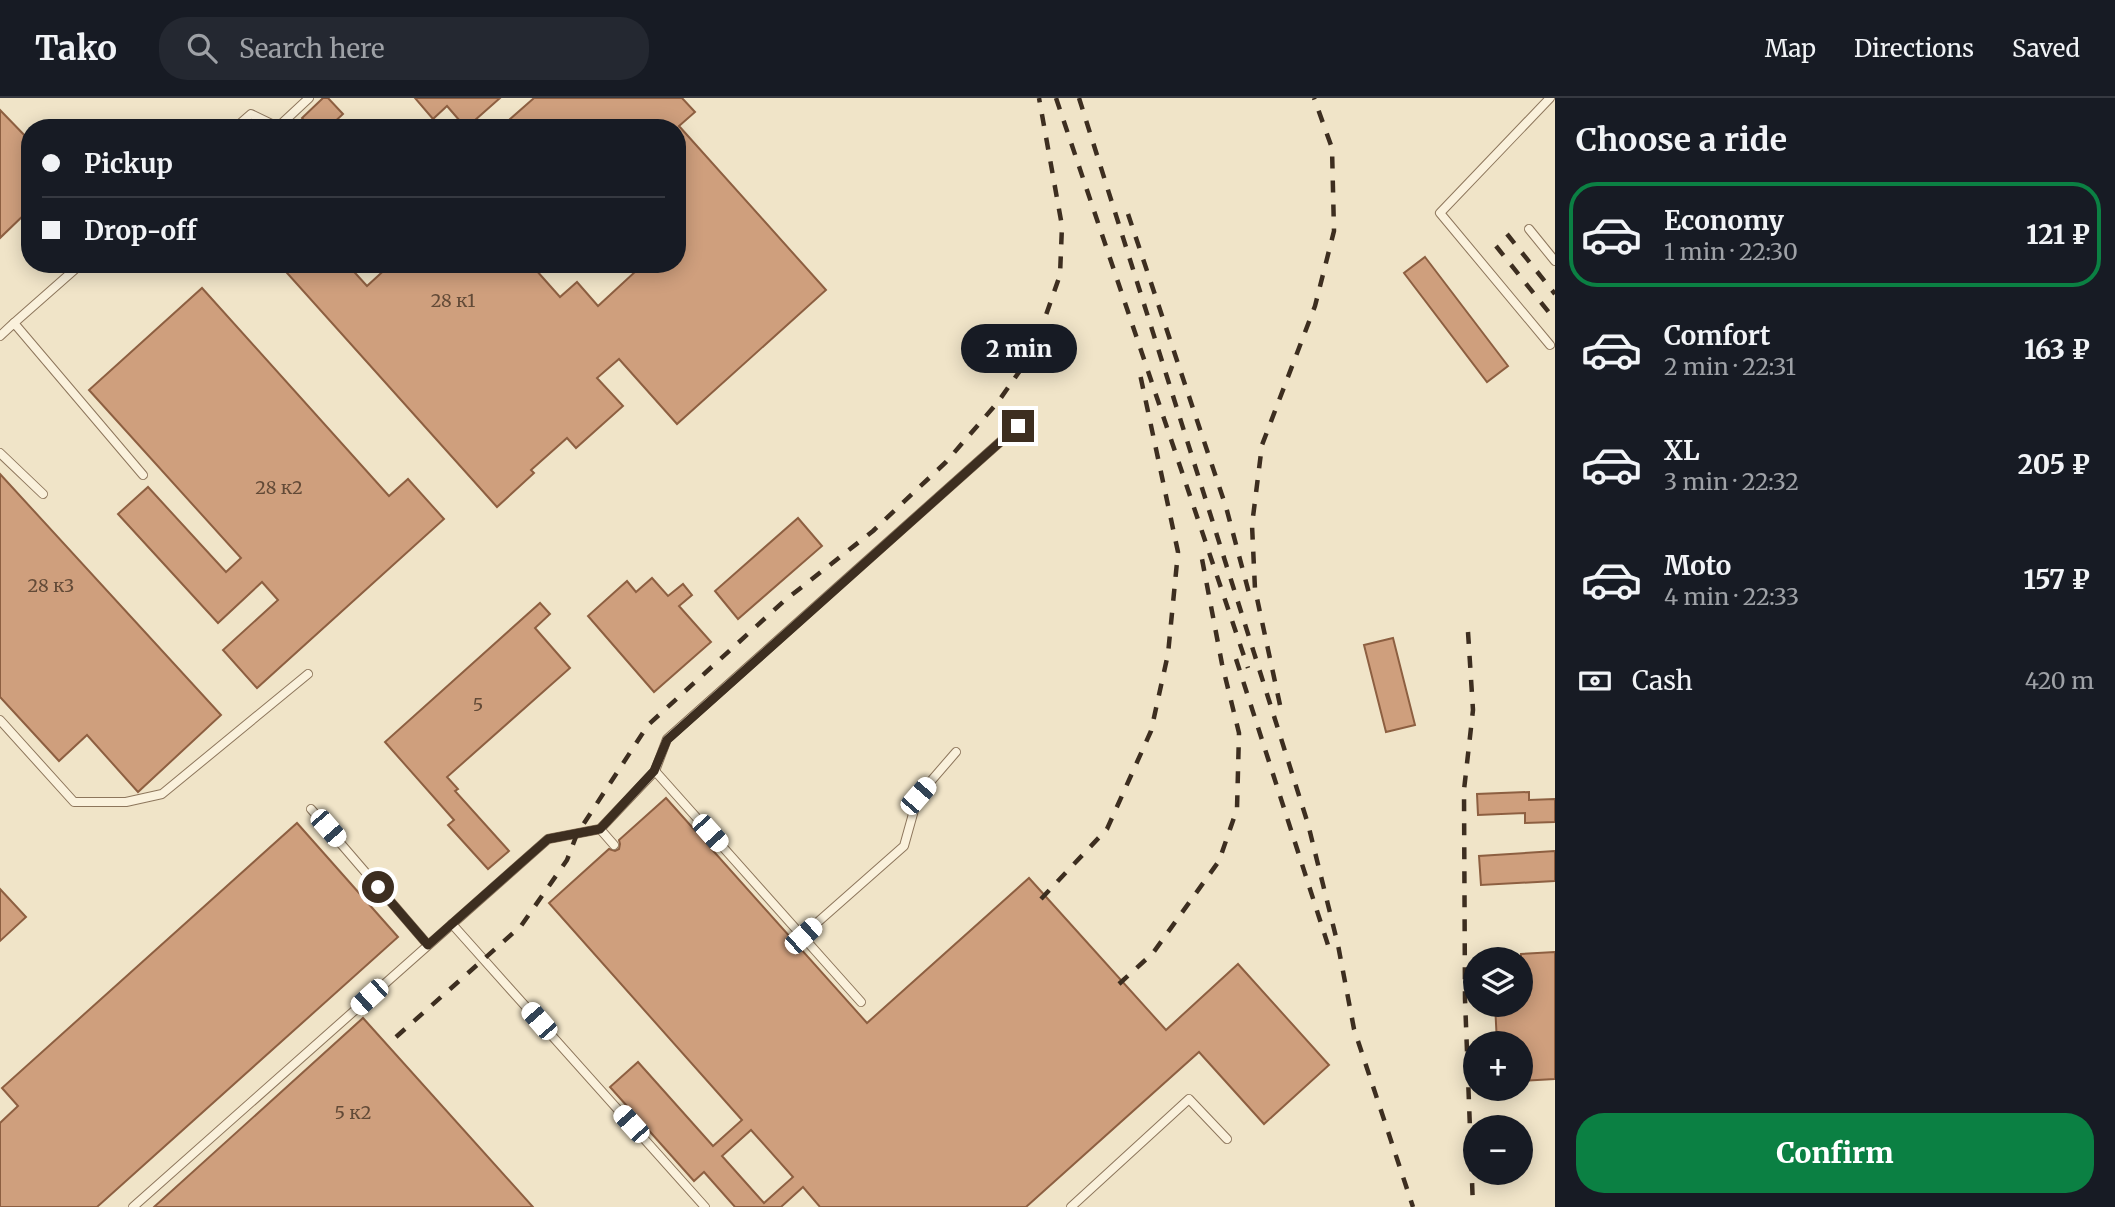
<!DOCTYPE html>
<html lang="en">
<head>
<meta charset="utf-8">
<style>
  :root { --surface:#171b24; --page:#242831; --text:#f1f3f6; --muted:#9ea1a6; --line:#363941; --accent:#0b8043 }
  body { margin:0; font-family:Merriweather,serif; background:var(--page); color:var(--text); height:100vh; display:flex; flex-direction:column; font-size:26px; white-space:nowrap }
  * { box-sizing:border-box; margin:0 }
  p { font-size:23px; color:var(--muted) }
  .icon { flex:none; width:38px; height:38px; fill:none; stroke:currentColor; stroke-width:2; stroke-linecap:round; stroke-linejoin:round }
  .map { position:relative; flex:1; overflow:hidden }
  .details { display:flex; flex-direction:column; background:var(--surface); width:560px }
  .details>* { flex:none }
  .banner { position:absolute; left:21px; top:21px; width:665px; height:154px; border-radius:28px; box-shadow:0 4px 18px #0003; display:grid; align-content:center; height:154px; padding:0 21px; background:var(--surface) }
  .controls { position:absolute; left:1463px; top:849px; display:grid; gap:14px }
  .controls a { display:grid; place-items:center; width:70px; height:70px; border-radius:50%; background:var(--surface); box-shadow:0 4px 18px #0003; font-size:35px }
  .end { position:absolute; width:32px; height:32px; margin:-16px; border:9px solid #3d2e20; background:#fff; box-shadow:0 0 0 4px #fff }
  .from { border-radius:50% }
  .bubble { position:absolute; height:49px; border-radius:24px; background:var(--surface); box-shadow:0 4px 18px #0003; font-size:23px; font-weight:800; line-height:49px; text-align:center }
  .car { position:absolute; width:21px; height:42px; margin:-21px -10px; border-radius:9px; box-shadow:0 0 5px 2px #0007; background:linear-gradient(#fff 24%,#345 0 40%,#fff 0 76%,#345 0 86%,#fff 0) }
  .banner b { display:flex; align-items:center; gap:24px; height:66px; font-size:26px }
  .banner b+b { border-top:2px solid var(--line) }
  .banner i { width:18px; height:18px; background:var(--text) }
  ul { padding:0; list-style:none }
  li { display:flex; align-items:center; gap:21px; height:105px; margin:0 14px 10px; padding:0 7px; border:4px solid transparent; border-radius:28px }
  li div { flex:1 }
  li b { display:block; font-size:26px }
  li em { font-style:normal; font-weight:800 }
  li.current { border-color:var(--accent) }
  li>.icon { width:63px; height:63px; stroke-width:1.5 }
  h2 { padding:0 21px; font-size:32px; line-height:84px }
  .pay { display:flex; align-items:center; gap:18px; height:77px; padding:0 21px; font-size:26px }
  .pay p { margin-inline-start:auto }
  .action { display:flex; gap:14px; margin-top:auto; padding:14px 21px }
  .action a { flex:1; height:80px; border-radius:28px; background:var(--accent); color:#fff; font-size:28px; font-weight:800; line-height:80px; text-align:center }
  header { display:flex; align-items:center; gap:42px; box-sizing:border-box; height:98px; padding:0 35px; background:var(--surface); border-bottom:2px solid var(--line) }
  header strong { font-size:33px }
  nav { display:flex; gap:38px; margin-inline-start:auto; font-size:24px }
  .search { width:490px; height:63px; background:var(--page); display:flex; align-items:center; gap:18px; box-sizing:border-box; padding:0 24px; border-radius:28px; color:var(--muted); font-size:26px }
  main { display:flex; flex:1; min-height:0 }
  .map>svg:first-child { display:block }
  .building { fill:#cf9f7d; stroke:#8d5f41; stroke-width:2; fill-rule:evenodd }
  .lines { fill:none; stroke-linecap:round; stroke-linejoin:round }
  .lane-casing { stroke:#8d765c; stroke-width:10 }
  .lane { stroke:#faf1dc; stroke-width:8 }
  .rail { stroke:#3d2e20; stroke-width:4.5; stroke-dasharray:12 12; stroke-linecap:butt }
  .route { stroke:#3d2e20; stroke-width:9 }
  .labels { text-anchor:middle; stroke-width:7; stroke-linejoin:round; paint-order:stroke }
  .number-label { font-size:18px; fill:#624a37 }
</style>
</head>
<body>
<header>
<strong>Tako</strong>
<div class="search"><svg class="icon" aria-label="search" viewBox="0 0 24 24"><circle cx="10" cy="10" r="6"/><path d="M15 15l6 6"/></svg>Search here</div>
<nav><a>Map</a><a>Directions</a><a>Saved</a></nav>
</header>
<main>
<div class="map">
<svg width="1555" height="1109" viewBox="0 0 1555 1109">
  <rect width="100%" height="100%" fill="#f0e4c8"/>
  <g class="building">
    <path d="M323 0H328L343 16 328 30H311L302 20Z"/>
    <path d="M415 0H500L466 30 447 8 433 21Z"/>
    <path d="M534 0H682L695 14 679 28 826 192 677 326 619 261 597 280 623 308 576 350 567 340 531 372 534 375 497 409 279 166H347L367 188 391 166H543L536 172 560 199 577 184 598 208 636 173 630 166H677V30H500Z"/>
    <path d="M0 12 30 43V111L0 140Z"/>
    <path d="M1425 159 1508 268 1487 284 1404 175Z"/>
    <path d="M202 190 389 398 408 381 444 421 257 590 223 552 278 502 262 484 218 525 118 416 148 389 226 474 241 460 89 292Z"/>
    <path d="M0 376 221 617 138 694 87 637 59 663 0 599Z"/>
    <path d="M798 420 822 448 738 521 715 493Z"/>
    <path d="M652 480 668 498 683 486 692 497 679 508 711 544 654 594 588 518 627 483 636 494Z"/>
    <path d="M540 505 550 516 535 530 570 570 447 679 458 691 455 693 509 753 488 771 448 727 454 722 385 644Z"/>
    <path d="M1393 540 1415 627 1386 634 1364 547Z"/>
    <path d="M1529 694V702L1555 701V724L1525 725V715L1478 717 1477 696Z"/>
    <path d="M666 700 867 925 1029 780 1166 932 1238 866 1329 967 1264 1026 1199 954 1026 1109H820L803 1089 781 1109H735L704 1074 694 1083 610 989 638 964 713 1048 742 1022 549 805 609 751 615 753 619 751 620 746 619 742ZM751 1032 793 1079 764 1105 722 1058Z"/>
    <path d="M297 725 398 839 97 1109H0V1025L18 1008 2 990Z"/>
    <path d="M1555 753V783L1481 787 1479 758Z"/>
    <path d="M0 791 26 819 0 843Z"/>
    <path d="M1555 854V981L1521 983V945H1497L1495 906H1521V856Z"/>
    <path d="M363 920 533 1109H154Z"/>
  </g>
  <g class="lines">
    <defs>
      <g id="lane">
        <path d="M235 30 251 16 278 29 309 0"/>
        <path d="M1529 131 1555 163"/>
        <path d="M14 225 81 166"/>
        <path d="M0 238 14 225 143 377"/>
        <path d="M1550 247 1440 115 1550 0"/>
        <path d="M0 355 43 396"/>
        <path d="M0 622 74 704H126L162 696 308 576"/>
        <path d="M655 673 667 641 1018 328"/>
        <path d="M311 711 428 847"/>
        <path d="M600 731 614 747"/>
        <path d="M452 826 705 1109"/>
        <path d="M802 838 904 748 918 698 956 654"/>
        <path d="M133 1109 548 741 600 731 655 673 861 904"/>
        <path d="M1071 1109 1189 1001 1227 1041"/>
      </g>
    </defs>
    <use href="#lane" class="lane-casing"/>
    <use href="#lane" class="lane"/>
    <g class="rail">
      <path d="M1056 0 1248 570"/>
      <path d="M1079 0 1308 726 1338 847 1354 931 1413 1109"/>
      <path d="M1128 116 1226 409 1249 495"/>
      <path d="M1507 136 1555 196"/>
      <path d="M1496 148 1555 222"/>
      <path d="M1468 534 1473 612 1464 692 1465 901 1473 1109"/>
      <path d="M1236 561 1328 847"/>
      <path d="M1280 607 1255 491 1252 427 1262 347 1315 208 1334 133 1332 50 1314 0"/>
      <path d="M1041 801 1107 731 1151 633 1168 556 1178 454 1140 276"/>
      <path d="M1119 886 1153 855 1219 763 1237 711 1239 635 1222 566 1202 461"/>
      <path d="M396 939 521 828 567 762 577 736 648 627 784 503 873 433 946 364 998 304 1033 254 1060 177 1062 128 1039 0"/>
    </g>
  </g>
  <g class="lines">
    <path class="route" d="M378 789 428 847 548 741 600 731 654 673 667 642 1018 328"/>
  </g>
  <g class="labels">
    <g class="number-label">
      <text x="453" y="209">28 к1</text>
      <text x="279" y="396">28 к2</text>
      <text x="51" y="494">28 к3</text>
      <text x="478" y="613">5</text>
      <text x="353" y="1021">5 к2</text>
    </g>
  </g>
</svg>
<div class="controls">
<a><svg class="icon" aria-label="layers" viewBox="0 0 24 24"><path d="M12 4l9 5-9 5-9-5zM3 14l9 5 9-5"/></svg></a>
<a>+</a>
<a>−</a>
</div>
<i class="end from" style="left:378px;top:789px"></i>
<i class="end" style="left:1018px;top:328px"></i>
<div class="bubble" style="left:961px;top:226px;width:116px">2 min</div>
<i class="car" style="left:918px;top:698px;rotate:41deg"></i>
<i class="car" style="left:328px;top:730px;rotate:139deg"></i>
<i class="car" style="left:710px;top:735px;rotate:138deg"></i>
<i class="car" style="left:803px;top:838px;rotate:48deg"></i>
<i class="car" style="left:369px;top:899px;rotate:228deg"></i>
<i class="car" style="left:539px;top:923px;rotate:319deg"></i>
<i class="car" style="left:631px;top:1026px;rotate:318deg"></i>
<div class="banner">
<b><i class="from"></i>Pickup</b>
<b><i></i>Drop-off</b>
</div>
</div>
<section class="details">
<h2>Choose a ride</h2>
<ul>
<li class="current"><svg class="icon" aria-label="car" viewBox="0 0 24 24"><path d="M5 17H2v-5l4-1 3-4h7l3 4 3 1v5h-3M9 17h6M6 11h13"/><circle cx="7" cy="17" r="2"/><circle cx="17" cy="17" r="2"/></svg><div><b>Economy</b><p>1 min · 22:30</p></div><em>121 ₽</em></li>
<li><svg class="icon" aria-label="car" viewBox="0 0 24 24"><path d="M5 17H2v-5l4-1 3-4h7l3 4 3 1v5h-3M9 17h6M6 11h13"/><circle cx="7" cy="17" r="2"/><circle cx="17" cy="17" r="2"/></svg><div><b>Comfort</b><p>2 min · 22:31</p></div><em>163 ₽</em></li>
<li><svg class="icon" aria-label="car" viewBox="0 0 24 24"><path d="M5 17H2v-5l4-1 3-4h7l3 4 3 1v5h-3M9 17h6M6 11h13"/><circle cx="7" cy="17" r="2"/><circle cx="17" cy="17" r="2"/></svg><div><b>XL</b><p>3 min · 22:32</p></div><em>205 ₽</em></li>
<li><svg class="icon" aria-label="car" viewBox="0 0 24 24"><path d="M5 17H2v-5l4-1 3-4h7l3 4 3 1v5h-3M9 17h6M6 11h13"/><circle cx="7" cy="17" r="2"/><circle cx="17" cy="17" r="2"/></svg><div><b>Moto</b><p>4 min · 22:33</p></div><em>157 ₽</em></li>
</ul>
<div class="pay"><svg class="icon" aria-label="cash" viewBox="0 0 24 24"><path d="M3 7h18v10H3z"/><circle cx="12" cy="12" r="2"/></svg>Cash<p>420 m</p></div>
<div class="action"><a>Confirm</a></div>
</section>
</main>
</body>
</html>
